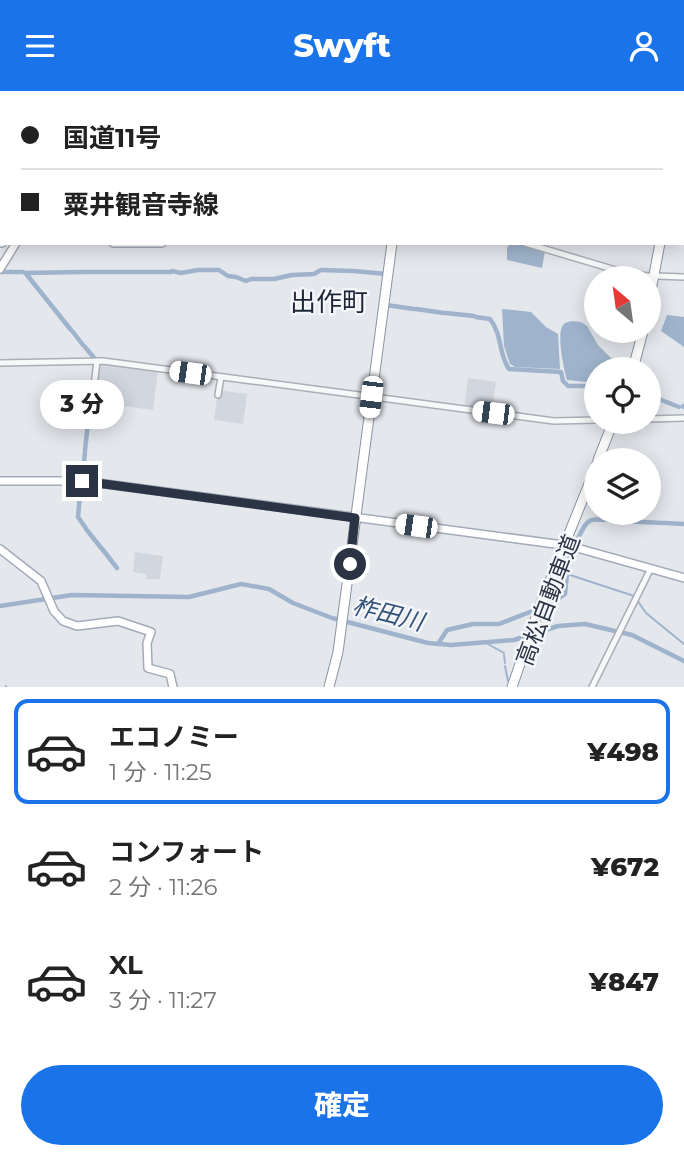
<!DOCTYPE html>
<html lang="ja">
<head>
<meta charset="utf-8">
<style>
  :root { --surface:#fff; --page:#f6f6f6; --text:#222; --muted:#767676; --line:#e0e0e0; --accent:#1a73e8 }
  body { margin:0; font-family:Montserrat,"Noto Sans JP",sans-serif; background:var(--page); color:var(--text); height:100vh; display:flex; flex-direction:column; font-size:26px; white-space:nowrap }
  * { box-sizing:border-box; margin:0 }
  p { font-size:23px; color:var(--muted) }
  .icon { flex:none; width:38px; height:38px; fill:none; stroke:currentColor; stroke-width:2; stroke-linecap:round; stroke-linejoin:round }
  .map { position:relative; height:596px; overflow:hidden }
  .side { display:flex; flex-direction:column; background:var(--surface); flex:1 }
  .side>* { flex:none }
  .top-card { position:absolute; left:0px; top:0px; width:684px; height:154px; box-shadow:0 4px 18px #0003; display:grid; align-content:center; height:154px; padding:0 21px; background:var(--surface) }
  .needle { width:46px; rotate:331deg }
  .fabs { position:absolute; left:584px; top:175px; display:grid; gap:14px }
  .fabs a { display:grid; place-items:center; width:77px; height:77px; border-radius:50%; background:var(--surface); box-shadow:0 4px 18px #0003; font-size:35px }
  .end { position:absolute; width:32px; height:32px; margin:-16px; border:9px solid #2b3445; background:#fff; box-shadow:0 0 0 4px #fff }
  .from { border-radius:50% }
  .bubble { position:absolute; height:49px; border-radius:24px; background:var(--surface); box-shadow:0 4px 18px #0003; font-size:23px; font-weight:800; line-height:49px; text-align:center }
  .car { position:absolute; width:21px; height:42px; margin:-21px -10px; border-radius:9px; box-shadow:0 0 5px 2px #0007; background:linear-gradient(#fff 24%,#345 0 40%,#fff 0 76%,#345 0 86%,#fff 0) }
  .top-card b { display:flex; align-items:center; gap:24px; height:66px; font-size:26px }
  .top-card b+b { border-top:2px solid var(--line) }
  .top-card i { width:18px; height:18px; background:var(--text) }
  ul { padding:12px 0 0; list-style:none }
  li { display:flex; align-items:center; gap:21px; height:105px; margin:0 14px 10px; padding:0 7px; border:4px solid transparent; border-radius:14px }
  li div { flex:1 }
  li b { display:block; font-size:26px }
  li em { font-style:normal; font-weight:800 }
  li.active { border-color:var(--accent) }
  li>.icon { width:63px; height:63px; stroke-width:1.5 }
  .primary-button { display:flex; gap:14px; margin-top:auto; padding:14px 21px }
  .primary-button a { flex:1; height:80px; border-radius:42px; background:var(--accent); color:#fff; font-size:28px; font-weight:800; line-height:80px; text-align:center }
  header { display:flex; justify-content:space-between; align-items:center; height:91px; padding:0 21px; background:var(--accent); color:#fff; font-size:32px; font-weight:800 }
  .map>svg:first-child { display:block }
  .built { fill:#d2d6de }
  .water { fill:#9fb4cc }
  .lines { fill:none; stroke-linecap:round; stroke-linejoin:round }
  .stream { stroke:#9fb4cc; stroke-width:2 }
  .river { stroke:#9fb4cc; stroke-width:4.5 }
  .minor-casing { stroke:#a9aeb7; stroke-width:8 }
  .major-casing { stroke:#a3abb8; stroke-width:10 }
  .highway-casing { stroke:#8b94a3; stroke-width:11 }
  .minor { stroke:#f7f8fa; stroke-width:5 }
  .major { stroke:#fff; stroke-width:7 }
  .highway { stroke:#fff; stroke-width:9 }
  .rail-casing { stroke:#7d8696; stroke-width:4.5 }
  .rail { stroke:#f4f6f9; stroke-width:2; stroke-dasharray:5; stroke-linecap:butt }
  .route { stroke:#2b3445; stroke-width:9 }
  .labels { text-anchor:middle; stroke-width:5; stroke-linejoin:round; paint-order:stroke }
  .street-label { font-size:23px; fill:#2b3445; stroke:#f4f6f9 }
  .water-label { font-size:24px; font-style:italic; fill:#34527a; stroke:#f4f6f9 }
  .quarter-label { font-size:26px; fill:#1d2536; stroke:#f4f6f9 }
</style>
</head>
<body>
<header><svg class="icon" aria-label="menu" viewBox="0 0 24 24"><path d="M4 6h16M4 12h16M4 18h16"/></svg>Swyft<svg class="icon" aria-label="person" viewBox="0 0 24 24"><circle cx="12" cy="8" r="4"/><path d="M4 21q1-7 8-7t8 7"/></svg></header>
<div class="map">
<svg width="684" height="596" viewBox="0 0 684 596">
  <rect width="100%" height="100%" fill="#e4e7ec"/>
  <g class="built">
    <path d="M102 272 158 279 153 319 94 311 99 274Z"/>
    <path d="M468 287 496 291 492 321 464 317Z"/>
    <path d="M218 299 247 303 243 333 214 329Z"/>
    <path d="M135 461 163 465 160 488H146V483L133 481Z"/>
  </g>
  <g class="water">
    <path d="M510 152 532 155 545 160 542 177 507 169V157Z"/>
    <path d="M502 218 531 221 546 236 558 243 560 278 515 276 510 273 504 255Z"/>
    <path d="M667 224 684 226V256L661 240Z"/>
    <path d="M572 230 581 231 587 235 598 254 612 268 618 278H597V292L567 289C564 279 557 245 562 236 564 231 568 231 572 230Z"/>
  </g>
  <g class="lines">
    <g class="stream">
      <path d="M0 68H2"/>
      <path d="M567 483 634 505"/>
      <path d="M637 509 646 522 684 553"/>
      <path d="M486 552 504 562"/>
      <path d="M504 564 505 572"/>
      <path d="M505 575 508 590"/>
      <path d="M6 595V596"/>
    </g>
    <g class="river">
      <path d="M321 179 352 180"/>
      <path d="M172 180 181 182 198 179H219L228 185 236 186 246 190 251 188H274L292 184 314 183 319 180"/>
      <path d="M354 180 386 183"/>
      <path d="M1 181H23"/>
      <path d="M83 181H143"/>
      <path d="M144 181H171"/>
      <path d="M25 182 82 181"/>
      <path d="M27 184 71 239"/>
      <path d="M386 214 414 218"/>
      <path d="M416 218 444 222"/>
      <path d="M446 222 474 225"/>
      <path d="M476 226 490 228C503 245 498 262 509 278L561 281 563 290 568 295H597"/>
      <path d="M73 241 83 254"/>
      <path d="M85 256 95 268"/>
      <path d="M649 304 679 316"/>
      <path d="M683 315 684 316"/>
      <path d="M89 330 91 310"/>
      <path d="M85 359 88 332"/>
      <path d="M82 389 85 361"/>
      <path d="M81 392 78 426 85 436"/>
      <path d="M621 430 663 432"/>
      <path d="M665 432 684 433"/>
      <path d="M86 438 102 458"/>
      <path d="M575 454C589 423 587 428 620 430"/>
      <path d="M103 459 117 477"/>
      <path d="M563 481 574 457"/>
      <path d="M552 511 563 482"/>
      <path d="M549 514 565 503 567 483"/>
      <path d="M0 515 72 504 189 506 241 493 269 498 293 512 332 527 428 552 451 554 514 549 558 535 585 533 632 544 684 570"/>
      <path d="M438 553 447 539 473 533H499L535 519"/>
    </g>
    <defs>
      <g id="minor">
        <path d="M136 2 142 0"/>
        <path d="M525 152 629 183 649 185"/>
        <path d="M657 185 684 186"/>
        <path d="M0 272 103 270 554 330 597 329"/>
        <path d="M218 304 221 286"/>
        <path d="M92 312 97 270"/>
        <path d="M649 328 684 327"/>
        <path d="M592 596 651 477"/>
      </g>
      <g id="major">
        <path d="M111 2 113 0"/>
        <path d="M682 91 684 90"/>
        <path d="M0 152H2"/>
        <path d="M113 152H162"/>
        <path d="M0 178 16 152"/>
        <path d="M0 390H83L563 454"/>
        <path d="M570 455 684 487"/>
        <path d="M0 458 41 490 54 520 63 530 77 535 118 530 151 541 147 552 148 577 170 583 173 596"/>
      </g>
      <g id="highway">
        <path d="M455 2 456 0"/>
        <path d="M675 2V0"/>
        <path d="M649 210 660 152"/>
        <path d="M633 278 643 240"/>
        <path d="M598 369 613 331"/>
        <path d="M329 596 338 561 392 152"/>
        <path d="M512 596 541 512 597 373"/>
      </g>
    </defs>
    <use href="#minor" class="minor-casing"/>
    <use href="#major" class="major-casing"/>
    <use href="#highway" class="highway-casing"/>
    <use href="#minor" class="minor"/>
    <use href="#major" class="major"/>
    <use href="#highway" class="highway"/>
    <defs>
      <g id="rail">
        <path d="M83 2 84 0"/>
        <path d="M0 98 2 96"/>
      </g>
    </defs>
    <use href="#rail" class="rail-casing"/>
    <use href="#rail" class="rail"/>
  </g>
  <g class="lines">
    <path class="route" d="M82 390 355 427 350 473"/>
  </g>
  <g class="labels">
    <g class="street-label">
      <text transform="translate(548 509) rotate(-69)" y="8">高松自動車道</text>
    </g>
    <g class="water-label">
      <text transform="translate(388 523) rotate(14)" y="8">柞田川</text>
    </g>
    <g class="quarter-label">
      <text x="329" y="220">出作町</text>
    </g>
  </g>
</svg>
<div class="fabs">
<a><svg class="needle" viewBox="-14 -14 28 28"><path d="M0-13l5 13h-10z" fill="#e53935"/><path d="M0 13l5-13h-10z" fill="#767676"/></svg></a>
<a><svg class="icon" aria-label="locate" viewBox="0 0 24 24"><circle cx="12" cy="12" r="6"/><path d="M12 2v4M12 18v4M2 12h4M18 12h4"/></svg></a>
<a><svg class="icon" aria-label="layers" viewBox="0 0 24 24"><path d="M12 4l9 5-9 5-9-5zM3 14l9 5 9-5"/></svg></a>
</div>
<i class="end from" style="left:350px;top:473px"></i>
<i class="end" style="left:82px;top:390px"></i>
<div class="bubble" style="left:40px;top:289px;width:84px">3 分</div>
<i class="car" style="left:190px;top:282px;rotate:278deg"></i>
<i class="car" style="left:371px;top:306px;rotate:187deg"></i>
<i class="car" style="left:493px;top:322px;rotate:277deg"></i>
<i class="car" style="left:416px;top:435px;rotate:278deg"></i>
<div class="top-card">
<b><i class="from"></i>国道11号</b>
<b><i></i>粟井観音寺線</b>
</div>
</div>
<section class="side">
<ul>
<li class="active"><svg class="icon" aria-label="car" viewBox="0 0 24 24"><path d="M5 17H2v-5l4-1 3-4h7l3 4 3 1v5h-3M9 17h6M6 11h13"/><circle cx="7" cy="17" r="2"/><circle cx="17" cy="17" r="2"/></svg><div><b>エコノミー</b><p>1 分 · 11:25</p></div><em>¥498</em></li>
<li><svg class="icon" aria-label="car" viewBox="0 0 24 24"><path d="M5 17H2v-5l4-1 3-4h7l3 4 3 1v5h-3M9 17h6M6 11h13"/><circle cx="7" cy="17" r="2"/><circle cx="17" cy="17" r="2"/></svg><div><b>コンフォート</b><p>2 分 · 11:26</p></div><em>¥672</em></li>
<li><svg class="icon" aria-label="car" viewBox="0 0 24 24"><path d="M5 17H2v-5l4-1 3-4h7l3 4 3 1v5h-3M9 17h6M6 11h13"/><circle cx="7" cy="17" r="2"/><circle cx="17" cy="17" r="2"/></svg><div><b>XL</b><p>3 分 · 11:27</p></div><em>¥847</em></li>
</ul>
<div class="primary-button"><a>確定</a></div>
</section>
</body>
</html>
